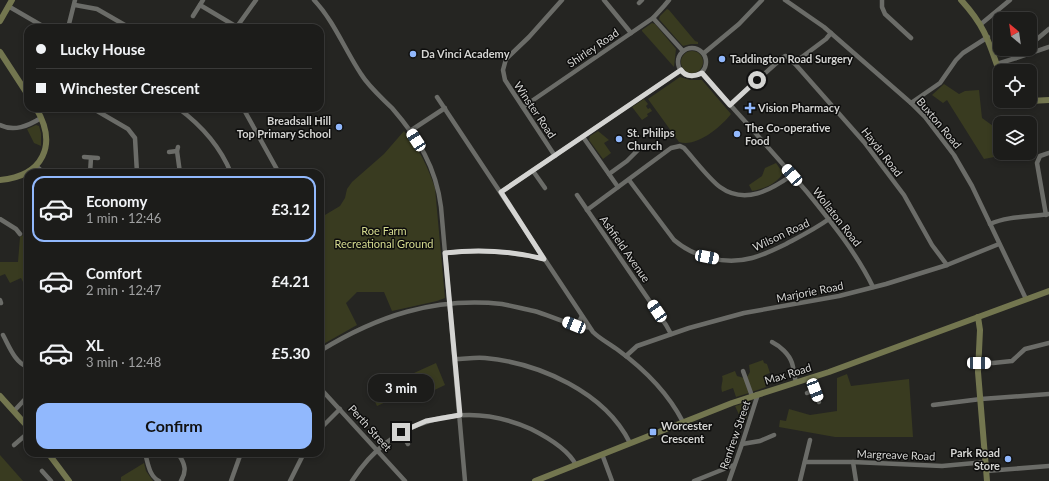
<!DOCTYPE html>
<html lang="en">
<head>
<meta charset="utf-8">
<style>
  :root { --surface:#1c1c1a; --page:#252523; --text:#f1f3f6; --muted:#a0a1a2; --line:#3a3a39; --accent:#91b8fd }
  body { margin:0; font-family:Lato,sans-serif; background:var(--page); color:var(--text); height:100vh; display:flex; flex-direction:column; font-size:15px; white-space:nowrap }
  * { box-sizing:border-box; margin:0 }
  p { font-size:13px; color:var(--muted) }
  .icon { flex:none; width:22px; height:22px; fill:none; stroke:currentColor; stroke-width:2; stroke-linecap:round; stroke-linejoin:round }
  .map { position:relative; flex:1; overflow:hidden }
  .panel { position:absolute; left:24px; top:169px; width:300px; height:288px; display:flex; flex-direction:column; background:var(--surface); border-radius:12px; box-shadow:0 2px 6px #0003,0 0 0 1px var(--line) }
  .panel>* { flex:none }
  .banner { position:absolute; left:24px; top:24px; width:300px; height:88px; border-radius:12px; box-shadow:0 2px 6px #0003,0 0 0 1px var(--line); display:grid; align-content:center; height:88px; padding:0 12px; background:var(--surface) }
  .needle { width:26px; rotate:331deg }
  .tools { position:absolute; left:993px; top:12px; display:grid; gap:8px }
  .tools a { display:grid; place-items:center; width:44px; height:44px; border-radius:8px; background:var(--surface); box-shadow:0 2px 6px #0003,0 0 0 1px var(--line); font-size:20px }
  .end { position:absolute; width:18px; height:18px; margin:-9px; border:5px solid #d4d4d2; background:#111; box-shadow:0 0 0 2px #111 }
  .from { border-radius:50% }
  .bubble { position:absolute; height:28px; border-radius:12px; background:var(--surface); box-shadow:0 2px 6px #0003,0 0 0 1px var(--line); font-size:13px; font-weight:700; line-height:28px; text-align:center }
  .car { position:absolute; width:12px; height:24px; margin:-12px -6px; border-radius:5px; box-shadow:0 0 3px 1px #0007; background:linear-gradient(#fff 24%,#345 0 40%,#fff 0 76%,#345 0 86%,#fff 0) }
  .banner b { display:flex; align-items:center; gap:14px; height:38px; font-size:15px }
  .banner b+b { border-top:1px solid var(--line) }
  .banner i { width:10px; height:10px; background:var(--text) }
  ul { padding:7px 0 0; list-style:none }
  li { display:flex; align-items:center; gap:12px; height:66px; margin:0 8px 6px; padding:0 4px; border:2px solid transparent; border-radius:12px }
  li div { flex:1 }
  li b { display:block; font-size:15px }
  li em { font-style:normal; font-weight:700 }
  li.current { border-color:var(--accent) }
  li>.icon { width:36px; height:36px; stroke-width:1.5 }
  .button { display:flex; gap:8px; margin-top:auto; padding:8px 12px }
  .button a { flex:1; height:46px; border-radius:12px; background:var(--accent); color:#111; font-size:16px; font-weight:700; line-height:46px; text-align:center }
  .map>svg:first-child { display:block }
  .green { fill:#393b20 }
  .lines { fill:none; stroke-linecap:round; stroke-linejoin:round }
  .street { stroke:#6b6c68; stroke-width:4.5 }
  .secondary { stroke:#73764f; stroke-width:6 }
  .route { stroke:#d4d4d2; stroke-width:5 }
  .poi-dot { fill:#91b8fd; stroke:#0e0e0d; stroke-width:1.5 }
  .labels { text-anchor:middle; stroke-width:3; stroke-linejoin:round; paint-order:stroke }
  .street-label { font-size:11px; fill:#d4d4d2; stroke:#0e0e0d }
  .poi-label { font-size:11px; font-weight:bold; fill:#d4d4d2; stroke:#0e0e0d; text-anchor:start }
  .park-label { font-size:11px; fill:#d4da8f; stroke:#0e0e0d }
</style>
</head>
<body>
<div class="map">
<svg width="1049" height="481" viewBox="0 0 1049 481">
  <rect width="100%" height="100%" fill="#252522"/>
  <g class="green">
    <path d="M667 9 669 10 695 41 698 42V44H691L683 46 681 44 659 19 660 16Z"/>
    <path d="M652 23 655 24 676 49 674 67 642 31V30Z"/>
    <circle cx="692" cy="62" r="11"/>
    <path d="M680 77 690 80H702L731 114C721 127 696 148 679 142L648 99Z"/>
    <path d="M944 84 959 94 965 91 979 90 982 118 1000 131V153H1015L984 159 947 100 943 103 932 95Z"/>
    <path d="M644 99 648 104 646 106 648 109 650 108 652 111 647 114 648 116 642 120 632 107Z"/>
    <path d="M36 125 39 126 41 133V146L34 143 27 129Z"/>
    <path d="M404 131C419 148 428 167 435 188L445 298 437 301 392 311 384 292H357L346 303 357 325 320 346V218L340 206 345 198 347 189 352 182 384 154Z"/>
    <path d="M598 131 609 140 604 143 611 153 603 159 589 140 590 136Z"/>
    <path d="M776 163 783 173C777 184 763 189 752 191L749 185 762 176 765 168Z"/>
    <path d="M26 225 28 227V279L23 282 21 278 10 283 5 274 0 276V262H18L20 237 25 234 23 228Z"/>
    <path d="M763 360 764 363 767 364 770 373 765 375 766 377 764 378 766 387 752 392 747 377 750 372 749 365Z"/>
    <path d="M436 363 445 385 424 395 414 373Z"/>
    <path d="M735 371 737 376 744 378 749 393 736 397 733 388 722 392C720 385 724 381 722 376Z"/>
    <path d="M400 373 408 392 377 406 368 387Z"/>
    <path d="M847 374 851 386 909 379 913 437H835L779 427 780 420 786 421 789 409 810 415 837 411V378Z"/>
    <path d="M752 401 744 425 735 406Z"/>
    <path d="M0 455 23 481H0Z"/>
    <path d="M144 463 146 471 153 481H121V477Z"/>
  </g>
  <g class="lines">
    <g class="street">
      <path d="M314 0C334 21 345 50 361 74 369 87 381 97 392 108 418 138 436 167 441 207L465 481"/>
      <path d="M604 0 631 33"/>
      <path d="M785 0 824 27 911 103 925 117 954 155 972 186 1026 299"/>
      <path d="M882 0V7L885 14 911 38"/>
      <path d="M639 3 642 0"/>
      <path d="M75 5 97 9 130 28"/>
      <path d="M200 5 237 27"/>
      <path d="M8 6 46 28"/>
      <path d="M193 16 203 0"/>
      <path d="M653 18 683 51"/>
      <path d="M981 24 1010 0"/>
      <path d="M68 28 75 0"/>
      <path d="M236 28 256 0"/>
      <path d="M1030 45 1049 29"/>
      <circle cx="692" cy="62" r="14"/>
      <path d="M704 53 739 24 762 0"/>
      <path d="M1016 58 1049 47"/>
      <path d="M794 63 826 39 831 33"/>
      <path d="M997 64 1016 58 1026 49"/>
      <path d="M702 73C737 113 773 152 807 192 831 222 856 252 873 287"/>
      <path d="M437 97 593 332C600 339 610 344 618 350 644 369 668 393 683 422"/>
      <path d="M911 103 940 83 956 60 963 53 988 37"/>
      <path d="M730 105 782 58 785 56 789 57 864 142 904 195 932 245 947 265"/>
      <path d="M523 107 653 18 664 6 669 0"/>
      <path d="M92 108 128 129 135 138 137 173"/>
      <path d="M178 108C201 125 220 146 231 173"/>
      <path d="M243 108 279 173"/>
      <path d="M0 125C14 132 28 126 41 118"/>
      <path d="M410 131 445 108"/>
      <path d="M583 137 618 187"/>
      <path d="M178 147 177 151 180 173"/>
      <path d="M169 152 177 151"/>
      <path d="M555 156 505 80 503 70 506 59 529 37 562 0"/>
      <path d="M84 157 98 158"/>
      <path d="M36 166 44 173"/>
      <path d="M533 171 545 188"/>
      <path d="M90 173 91 158"/>
      <path d="M609 174 627 161 642 146"/>
      <path d="M629 180 674 240C695 258 726 265 752 258 764 255 775 249 786 244 801 236 815 229 829 219"/>
      <path d="M501 192 681 70"/>
      <path d="M577 195 666 325 671 334"/>
      <path d="M587 210 671 148 680 146 684 148C694 159 709 179 720 187 745 205 771 190 792 175"/>
      <path d="M1046 215 1037 163 1040 156 1049 153"/>
      <path d="M0 219 16 229 20 234"/>
      <path d="M990 224C1008 216 1029 217 1049 214"/>
      <path d="M445 253C479 249 511 251 544 259"/>
      <path d="M0 300 1 303"/>
      <path d="M574 325 580 320 582 316"/>
      <path d="M3 335C9 346 15 363 28 367"/>
      <path d="M772 342C780 346 789 354 792 363 794 369 794 375 796 382"/>
      <path d="M320 351C377 316 434 297 502 304 513 306 524 309 534 311 547 314 580 330 589 327"/>
      <path d="M626 356 637 346 689 328 744 313 839 296 886 284 947 265 999 244"/>
      <path d="M455 359C464 359 475 357 485 358 539 363 605 392 630 443"/>
      <path d="M979 363H993L1012 361 1025 349 1049 343"/>
      <path d="M743 371 752 396"/>
      <path d="M810 378 819 402"/>
      <path d="M320 388 405 481"/>
      <path d="M807 393 815 390"/>
      <path d="M933 405 981 399 1049 394"/>
      <path d="M14 411 28 396"/>
      <path d="M320 429 340 409"/>
      <path d="M401 432 408 444"/>
      <path d="M742 444 760 441 774 435"/>
      <path d="M14 445 28 433"/>
      <path d="M101 453 103 455"/>
      <path d="M145 453C148 463 149 476 159 481"/>
      <path d="M602 454 612 481"/>
      <path d="M179 455C185 464 187 471 181 481"/>
      <path d="M805 462H853L942 466 986 462"/>
      <path d="M853 462 856 481"/>
      <path d="M42 471 51 481"/>
      <path d="M986 471 1049 466"/>
      <path d="M231 481 241 453"/>
      <path d="M290 481 304 453"/>
      <path d="M352 481C391 419 464 399 531 429 547 437 568 449 576 465"/>
      <path d="M694 481 734 465"/>
      <path d="M729 481 742 444 757 397V394"/>
      <path d="M800 481 810 440"/>
    </g>
    <g class="secondary">
      <path d="M961 0C985 26 989 42 1000 74"/>
      <path d="M0 21 12 0"/>
      <path d="M0 52 28 95"/>
      <path d="M1030 101 1049 100"/>
      <path d="M0 180C43 176 58 145 36 108"/>
      <path d="M978 317 980 330 978 372 987 481"/>
      <path d="M0 396 28 427"/>
      <path d="M48 453 69 481"/>
      <path d="M535 481 732 403 829 372 1049 291"/>
    </g>
  </g>
  <g class="lines">
    <path class="route" d="M401 432 426 421 460 415 445 253C479 249 512 251 544 259L501 192 681 70C686 77 694 77 702 73L730 105 757 80"/>
  </g>
  <g class="poi-dot">
    <circle cx="413" cy="54" r="4"/>
    <circle cx="722" cy="59" r="4"/>
    <path d="M748 102h4v4h4v4h-4v4h-4v-4h-4v-4h4z"/>
    <circle cx="339" cy="127" r="4"/>
    <circle cx="737" cy="134" r="4"/>
    <circle cx="619" cy="139" r="4"/>
    <rect x="649" y="428" width="8" height="8" rx="2"/>
    <circle cx="1008" cy="459" r="4"/>
  </g>
  <g class="labels">
    <g class="street-label">
      <text transform="translate(593 48) rotate(-34)" y="4">Shirley Road</text>
      <text transform="translate(535 110) rotate(56)" y="4">Winster Road</text>
      <text transform="translate(939 123) rotate(50)" y="4">Buxton Road</text>
      <text transform="translate(882 152) rotate(52)" y="4">Haydn Road</text>
      <text transform="translate(837 217) rotate(52)" y="4">Wollaton Road</text>
      <text transform="translate(781 235) rotate(-25)" y="4">Wilson Road</text>
      <text transform="translate(625 249) rotate(55)" y="4">Ashfield Avenue</text>
      <text transform="translate(810 292) rotate(-11)" y="4">Marjorie Road</text>
      <text transform="translate(788 374) rotate(-17)" y="4">Max Road</text>
      <text transform="translate(370 428) rotate(48)" y="4">Perth Street</text>
      <text transform="translate(735 435) rotate(-71)" y="4">Renfrew Street</text>
      <text transform="translate(896 455) rotate(2)" y="4">Margreave Road</text>
    </g>
    <g class="poi-label">
      <text x="421" y="58">Da Vinci Academy</text>
      <text x="730" y="63">Taddington Road Surgery</text>
      <text x="758" y="112">Vision Pharmacy</text>
      <text x="331" y="125" text-anchor="end">Breadsall Hill<tspan x="331" dy="13">Top Primary School</tspan></text>
      <text x="745" y="132">The Co-operative<tspan x="745" dy="13">Food</tspan></text>
      <text x="627" y="137">St. Philips<tspan x="627" dy="13">Church</tspan></text>
      <text x="661" y="430">Worcester<tspan x="661" dy="13">Crescent</tspan></text>
      <text x="1000" y="457" text-anchor="end">Park Road<tspan x="1000" dy="13">Store</tspan></text>
    </g>
    <g class="park-label">
      <text x="384" y="235">Roe Farm<tspan x="384" dy="13">Recreational Ground</tspan></text>
    </g>
  </g>
</svg>
<div class="tools">
<a><svg class="needle" viewBox="-14 -14 28 28"><path d="M0-13l5 13h-10z" fill="#e53935"/><path d="M0 13l5-13h-10z" fill="#a0a1a2"/></svg></a>
<a><svg class="icon" aria-label="locate" viewBox="0 0 24 24"><circle cx="12" cy="12" r="6"/><path d="M12 2v4M12 18v4M2 12h4M18 12h4"/></svg></a>
<a><svg class="icon" aria-label="layers" viewBox="0 0 24 24"><path d="M12 4l9 5-9 5-9-5zM3 14l9 5 9-5"/></svg></a>
</div>
<i class="end from" style="left:757px;top:80px"></i>
<i class="end" style="left:401px;top:432px"></i>
<div class="bubble" style="left:368px;top:374px;width:66px">3 min</div>
<i class="car" style="left:416px;top:140px;rotate:327deg"></i>
<i class="car" style="left:792px;top:175px;rotate:319deg"></i>
<i class="car" style="left:707px;top:257px;rotate:101deg"></i>
<i class="car" style="left:657px;top:311px;rotate:326deg"></i>
<i class="car" style="left:574px;top:325px;rotate:292deg"></i>
<i class="car" style="left:979px;top:363px;rotate:91deg"></i>
<i class="car" style="left:815px;top:390px;rotate:159deg"></i>
<div class="banner">
<b><i class="from"></i>Lucky House</b>
<b><i></i>Winchester Crescent</b>
</div>
<section class="panel">
<ul>
<li class="current"><svg class="icon" aria-label="car" viewBox="0 0 24 24"><path d="M5 17H2v-5l4-1 3-4h7l3 4 3 1v5h-3M9 17h6M6 11h13"/><circle cx="7" cy="17" r="2"/><circle cx="17" cy="17" r="2"/></svg><div><b>Economy</b><p>1 min · 12:46</p></div><em>£3.12</em></li>
<li><svg class="icon" aria-label="car" viewBox="0 0 24 24"><path d="M5 17H2v-5l4-1 3-4h7l3 4 3 1v5h-3M9 17h6M6 11h13"/><circle cx="7" cy="17" r="2"/><circle cx="17" cy="17" r="2"/></svg><div><b>Comfort</b><p>2 min · 12:47</p></div><em>£4.21</em></li>
<li><svg class="icon" aria-label="car" viewBox="0 0 24 24"><path d="M5 17H2v-5l4-1 3-4h7l3 4 3 1v5h-3M9 17h6M6 11h13"/><circle cx="7" cy="17" r="2"/><circle cx="17" cy="17" r="2"/></svg><div><b>XL</b><p>3 min · 12:48</p></div><em>£5.30</em></li>
</ul>
<div class="button"><a>Confirm</a></div>
</section>
</div>
</body>
</html>
